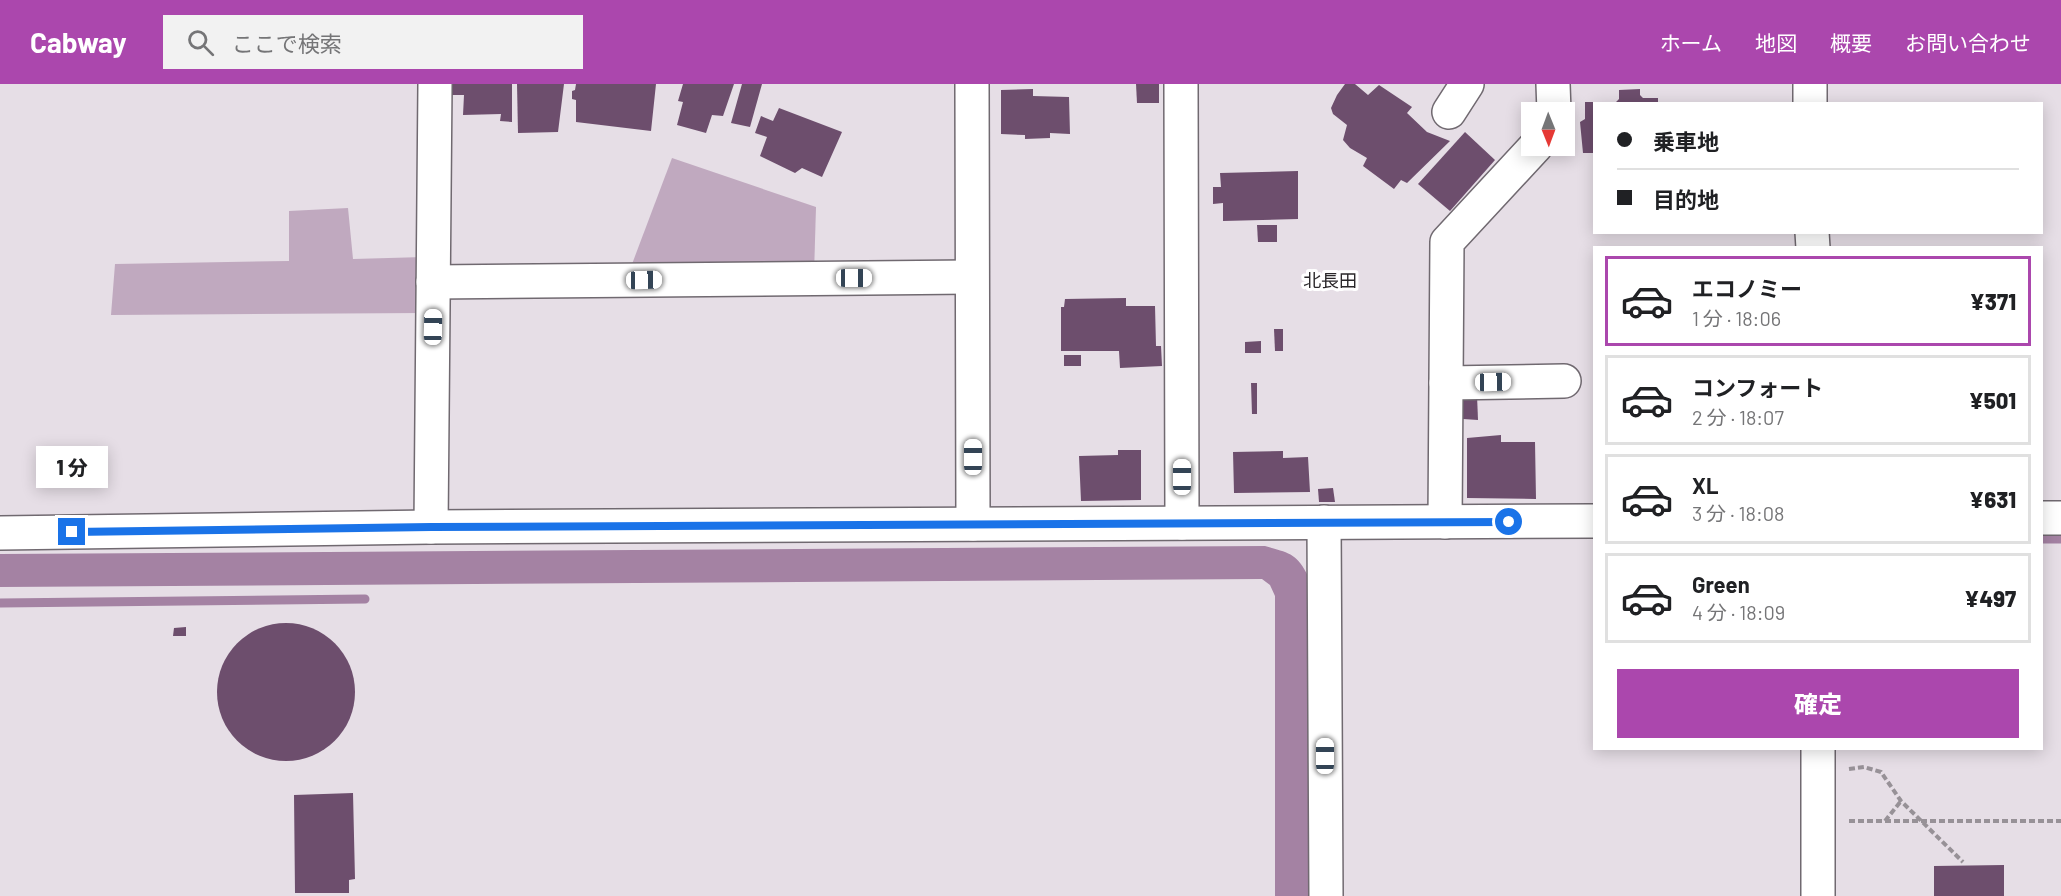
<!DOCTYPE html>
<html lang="ja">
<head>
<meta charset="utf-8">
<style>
  :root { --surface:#fff; --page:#f2f2f2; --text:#202124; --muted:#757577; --line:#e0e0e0; --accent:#ab47ad }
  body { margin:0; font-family:Barlow,"Noto Sans JP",sans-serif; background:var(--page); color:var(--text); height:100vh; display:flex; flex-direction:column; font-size:22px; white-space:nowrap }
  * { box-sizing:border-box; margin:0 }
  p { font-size:20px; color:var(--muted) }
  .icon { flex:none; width:33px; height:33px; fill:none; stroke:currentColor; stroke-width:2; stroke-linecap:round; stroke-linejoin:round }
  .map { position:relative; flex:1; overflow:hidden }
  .drawer { position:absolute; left:1593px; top:162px; width:450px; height:504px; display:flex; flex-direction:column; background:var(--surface); border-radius:0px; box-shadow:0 3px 15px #0003 }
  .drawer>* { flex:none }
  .guide { position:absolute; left:1593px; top:18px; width:450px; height:132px; border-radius:0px; box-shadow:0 3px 15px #0003; display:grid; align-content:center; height:132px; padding:0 24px; background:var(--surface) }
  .needle { width:39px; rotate:179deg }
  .controls { position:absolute; left:1521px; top:18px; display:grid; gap:12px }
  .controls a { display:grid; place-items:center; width:54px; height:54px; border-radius:0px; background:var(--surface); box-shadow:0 3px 15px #0003; font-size:30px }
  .end { position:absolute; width:27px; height:27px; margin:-14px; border:8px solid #1a73e8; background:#fff; box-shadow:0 0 0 3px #fff }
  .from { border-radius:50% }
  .bubble { position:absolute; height:42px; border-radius:0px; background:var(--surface); box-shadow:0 3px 15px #0003; font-size:20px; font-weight:800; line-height:42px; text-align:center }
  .car { position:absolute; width:18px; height:36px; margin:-18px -9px; border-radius:8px; box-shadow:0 0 4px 2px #0007; background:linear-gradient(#fff 24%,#345 0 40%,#fff 0 76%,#345 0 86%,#fff 0) }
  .guide b { display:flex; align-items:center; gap:21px; height:57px; font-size:22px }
  .guide b+b { border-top:2px solid var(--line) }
  .guide i { width:15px; height:15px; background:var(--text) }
  ul { padding:10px 0 0; list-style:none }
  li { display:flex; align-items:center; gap:18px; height:90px; margin:0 12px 9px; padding:0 12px; border:3px solid var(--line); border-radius:0px }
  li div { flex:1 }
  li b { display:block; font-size:22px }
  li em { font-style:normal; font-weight:800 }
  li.current { border-color:var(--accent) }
  li>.icon { width:54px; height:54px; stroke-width:1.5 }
  .primary-button { display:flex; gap:12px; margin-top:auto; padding:12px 24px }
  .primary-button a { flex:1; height:69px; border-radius:0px; background:var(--accent); color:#fff; font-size:24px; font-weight:800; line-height:69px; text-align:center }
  header { display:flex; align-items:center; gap:36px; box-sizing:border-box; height:84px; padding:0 30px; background:var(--accent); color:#fff }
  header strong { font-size:28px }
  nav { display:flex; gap:33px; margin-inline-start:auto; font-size:21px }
  .search { width:420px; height:54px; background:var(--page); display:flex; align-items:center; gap:15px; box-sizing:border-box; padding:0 21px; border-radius:0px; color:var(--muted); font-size:22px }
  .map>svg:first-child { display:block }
  .green { fill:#c0a9bf }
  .water { fill:#a482a3 }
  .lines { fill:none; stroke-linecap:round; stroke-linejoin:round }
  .stream { stroke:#a482a3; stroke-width:9 }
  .building { fill:#6d4e6d }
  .minor-casing { stroke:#706970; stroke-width:36 }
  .path { stroke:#979197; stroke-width:4; stroke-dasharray:6 3; stroke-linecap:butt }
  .minor { stroke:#fff; stroke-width:33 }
  .route { stroke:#1a73e8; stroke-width:8 }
  .labels { text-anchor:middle; stroke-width:6; stroke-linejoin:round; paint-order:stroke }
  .quarter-label { font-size:18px; fill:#2a272a; stroke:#fff }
</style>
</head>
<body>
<header>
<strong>Cabway</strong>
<div class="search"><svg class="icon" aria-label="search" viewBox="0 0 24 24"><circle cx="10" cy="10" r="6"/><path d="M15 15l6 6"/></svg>ここで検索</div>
<nav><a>ホーム</a><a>地図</a><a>概要</a><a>お問い合わせ</a></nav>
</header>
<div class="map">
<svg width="2061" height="812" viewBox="0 0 2061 812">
  <rect width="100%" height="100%" fill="#e6dee6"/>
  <g class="green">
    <path d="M672 74 816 123 814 191 626 196Z"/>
    <path d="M348 124 353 175 424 173V229L111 231 115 180 289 177V127Z"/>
  </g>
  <path class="water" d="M1265 462C1289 469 1297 469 1308 492L1310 812H1275V512L1270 501 1262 495 0 503V470Z"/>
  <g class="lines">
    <g class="stream">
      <path d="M2042 455H2061"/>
      <path d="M0 519 365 515"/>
    </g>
  </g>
  <g class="building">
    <path d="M446 0H512V38L500 37 501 30 463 31 464 11H446Z"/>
    <path d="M517 0H564L558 48 518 49Z"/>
    <path d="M576 0H656L651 47 576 38V16L572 15V7L575 6Z"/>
    <path d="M683 0H734L723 32 712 31 706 49 677 41 683 18 678 17Z"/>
    <path d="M742 0H762L750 43 731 39Z"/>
    <path d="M1136 0H1159V19H1137Z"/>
    <path d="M1345 0H1355L1368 11 1379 1 1412 23 1407 29 1427 48 1450 57 1407 99 1401 96 1394 105 1363 82 1367 74 1350 64 1343 56 1347 41 1333 30 1331 24 1337 11Z"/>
    <path d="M1033 5V12L1069 13 1070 50 1050 49V54L1025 55V51L1001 50V6Z"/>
    <path d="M1640 5V11L1643 14H1658V20H1614L1619 15V6Z"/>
    <path d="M1585 18H1594V69H1583L1580 38 1585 35Z"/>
    <path d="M779 24 842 48 822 93 802 84 795 89 760 72 767 53 755 49 761 32 773 37Z"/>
    <path d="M1465 48 1495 76 1450 127 1418 100Z"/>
    <path d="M1298 87V135L1223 137V119L1213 120V103H1221L1220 89Z"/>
    <path d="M1257 141H1277V158H1258Z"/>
    <path d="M1126 214V222H1155L1156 262H1161L1162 282 1120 284 1119 267H1061V223H1064L1065 215Z"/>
    <path d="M1274 245H1283V267H1275Z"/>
    <path d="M1261 257V269H1245V258Z"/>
    <rect x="1064" y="271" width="17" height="11"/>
    <path d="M1251 299H1257V330H1252Z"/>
    <path d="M1463 310 1477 311 1478 336 1463 335Z"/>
    <path d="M1501 351V358H1535L1536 415 1467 414V354Z"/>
    <path d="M1118 366H1141V416L1081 417 1079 372 1118 371Z"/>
    <path d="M1283 367V374L1308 373 1310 408 1234 409 1233 368Z"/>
    <path d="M1333 404 1335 418H1319L1318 405Z"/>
    <circle cx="286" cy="608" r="69"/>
    <path d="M186 543V552H173L174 544Z"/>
    <path d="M353 709 355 795 349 796V809H295L294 711Z"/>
    <path d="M2004 781V812H1934V782Z"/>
  </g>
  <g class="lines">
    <defs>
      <g id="minor">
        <path d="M972 0 973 440"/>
        <path d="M1181 0 1182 439"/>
        <path d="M1553 0 1554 28"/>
        <path d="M1810 0V20"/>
        <path d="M1449 28 1467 0"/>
        <path d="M1812 148 1813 164"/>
        <path d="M433 198 971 193"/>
        <path d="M1446 299 1564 297"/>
        <path d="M2042 434H2061"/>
        <path d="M1324 438 1326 812"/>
        <path d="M1445 438 1447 158 1536 62"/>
        <path d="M431 443 435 0"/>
        <path d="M0 449 431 443 1594 437"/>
        <path d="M1818 664V812"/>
      </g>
    </defs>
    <use href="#minor" class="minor-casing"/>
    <g class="path">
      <path d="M1849 685 1864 683 1881 688 1901 717 1963 778"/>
      <path d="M1849 737H2061"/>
      <path d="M1885 737 1901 717"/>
    </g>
    <use href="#minor" class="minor"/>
  </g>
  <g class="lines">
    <path class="route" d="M72 448 431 443 1509 438"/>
  </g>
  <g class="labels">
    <g class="quarter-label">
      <text x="1330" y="203">北長田</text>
    </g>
  </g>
</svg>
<div class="controls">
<a><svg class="needle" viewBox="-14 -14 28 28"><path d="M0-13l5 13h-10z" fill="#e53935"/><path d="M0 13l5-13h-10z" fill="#757577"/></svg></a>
</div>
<i class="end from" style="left:1509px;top:438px"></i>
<i class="end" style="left:72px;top:448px"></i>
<div class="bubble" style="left:36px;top:362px;width:72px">1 分</div>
<i class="car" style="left:854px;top:194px;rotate:90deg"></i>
<i class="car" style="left:644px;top:196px;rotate:89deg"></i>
<i class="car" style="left:433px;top:243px;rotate:1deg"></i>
<i class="car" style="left:1493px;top:298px;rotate:89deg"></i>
<i class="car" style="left:973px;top:373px;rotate:0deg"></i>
<i class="car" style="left:1182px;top:393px;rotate:0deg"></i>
<i class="car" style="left:1325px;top:672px;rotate:0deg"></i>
<div class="guide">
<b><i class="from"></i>乗車地</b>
<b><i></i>目的地</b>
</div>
<section class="drawer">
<ul>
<li class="current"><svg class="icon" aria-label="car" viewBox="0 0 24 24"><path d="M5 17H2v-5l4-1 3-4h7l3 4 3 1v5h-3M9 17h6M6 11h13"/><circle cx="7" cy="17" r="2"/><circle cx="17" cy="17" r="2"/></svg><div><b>エコノミー</b><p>1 分 · 18:06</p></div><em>¥371</em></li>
<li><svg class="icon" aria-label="car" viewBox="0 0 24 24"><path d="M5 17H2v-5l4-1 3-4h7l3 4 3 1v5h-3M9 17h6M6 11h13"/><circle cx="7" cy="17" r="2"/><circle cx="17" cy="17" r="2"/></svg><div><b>コンフォート</b><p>2 分 · 18:07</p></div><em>¥501</em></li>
<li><svg class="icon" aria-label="car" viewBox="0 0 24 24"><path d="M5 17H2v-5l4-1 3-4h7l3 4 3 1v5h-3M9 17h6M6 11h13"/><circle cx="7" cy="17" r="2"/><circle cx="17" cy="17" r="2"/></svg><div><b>XL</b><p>3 分 · 18:08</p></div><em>¥631</em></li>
<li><svg class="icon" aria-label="car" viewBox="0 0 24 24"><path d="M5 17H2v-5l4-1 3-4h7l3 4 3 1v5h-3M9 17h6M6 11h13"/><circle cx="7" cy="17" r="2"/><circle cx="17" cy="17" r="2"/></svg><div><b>Green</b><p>4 分 · 18:09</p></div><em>¥497</em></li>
</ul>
<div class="primary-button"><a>確定</a></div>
</section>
</div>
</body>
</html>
